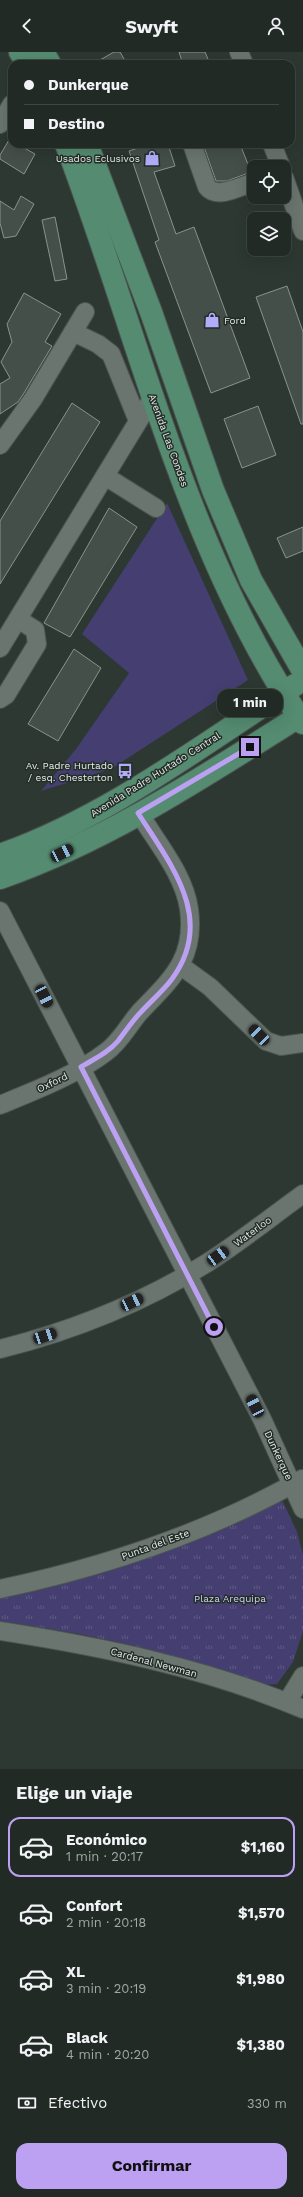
<!DOCTYPE html>
<html lang="es">
<head>
<meta charset="utf-8">
<style>
  :root { --surface:#222a26; --page:#2a322e; --text:#f1f3f6; --muted:#a2a7a7; --line:#3f4643; --accent:#bca0f2 }
  body { margin:0; font-family:"Work Sans",sans-serif; background:var(--page); color:var(--text); height:100vh; display:flex; flex-direction:column; font-size:15px; white-space:nowrap }
  * { box-sizing:border-box; margin:0 }
  p { font-size:13px; color:var(--muted) }
  .icon { flex:none; width:22px; height:22px; fill:none; stroke:currentColor; stroke-width:2; stroke-linecap:round; stroke-linejoin:round }
  .map { position:relative; height:1717px; overflow:hidden }
  .drawer { display:flex; flex-direction:column; background:var(--surface); flex:1 }
  .drawer>* { flex:none }
  .top-card { position:absolute; left:8px; top:8px; width:287px; height:88px; border-radius:12px; box-shadow:0 4px 16px #0002,0 0 0 1px var(--line); display:grid; align-content:center; height:88px; padding:0 16px; background:var(--surface) }
  .buttons { position:absolute; left:247px; top:108px; display:grid; gap:8px }
  .buttons a { display:grid; place-items:center; width:44px; height:44px; border-radius:8px; background:var(--surface); box-shadow:0 4px 16px #0002,0 0 0 1px var(--line); font-size:20px }
  .end { position:absolute; width:18px; height:18px; margin:-9px; border:5px solid #bca0f2; background:#111; box-shadow:0 0 0 2px #111 }
  .from { border-radius:50% }
  .bubble { position:absolute; height:28px; border-radius:12px; background:var(--surface); box-shadow:0 4px 16px #0002,0 0 0 1px var(--line); font-size:13px; font-weight:700; line-height:28px; text-align:center }
  .car { position:absolute; width:12px; height:24px; margin:-12px -6px; border-radius:5px; box-shadow:0 0 3px 1px #0007; background:linear-gradient(#222 24%,#8ab4d8 0 40%,#222 0 76%,#8ab4d8 0 86%,#222 0) }
  .top-card b { display:flex; align-items:center; gap:14px; height:38px; font-size:15px }
  .top-card b+b { border-top:1px solid var(--line) }
  .top-card i { width:10px; height:10px; background:var(--text) }
  ul { padding:0; list-style:none }
  li { display:flex; align-items:center; gap:12px; height:60px; margin:0 8px 6px; padding:0 8px; border:2px solid transparent; border-radius:12px }
  li div { flex:1 }
  li b { display:block; font-size:15px }
  li em { font-style:normal; font-weight:700 }
  li.active { border-color:var(--accent) }
  li>.icon { width:36px; height:36px; stroke-width:1.5 }
  h2 { padding:0 16px; font-size:18px; line-height:48px }
  .pay { display:flex; align-items:center; gap:10px; height:44px; padding:0 16px; font-size:15px }
  .pay p { margin-inline-start:auto }
  .cta { display:flex; gap:8px; margin-top:auto; padding:8px 16px }
  .cta a { flex:1; height:46px; border-radius:12px; background:var(--accent); color:#111; font-size:16px; font-weight:700; line-height:46px; text-align:center }
  header { display:flex; justify-content:space-between; align-items:center; height:52px; padding:0 16px; background:var(--surface); font-size:18px; font-weight:700 }
  .map>svg:first-child { display:block }
  .grass { fill:#453e71 }
  .park { fill:url(#park-tufts) }
  .building { fill:#454f49; stroke:#87938c }
  .lines { fill:none; stroke-linecap:round; stroke-linejoin:round }
  .minor-casing { stroke:#4b5450; stroke-width:20 }
  .major-casing { stroke:#4b5450; stroke-width:24 }
  .minor { stroke:#6a756f; stroke-width:18 }
  .major { stroke:#548b71; stroke-width:22 }
  .route { stroke:#bca0f2; stroke-width:5 }
  .labels { text-anchor:middle; stroke-width:3; stroke-linejoin:round; paint-order:stroke }
  .poi-label { font-size:10px; fill:#e5ebe8; stroke:#242e28; text-anchor:end }
  .street-label { font-size:10px; fill:#e5ebe8; stroke:#242e28 }
  .park-label { font-size:10px; fill:#cfcdf7; stroke:#242e28 }
</style>
</head>
<body>
<header><svg class="icon" aria-label="back" viewBox="0 0 24 24"><path d="M15 5l-7 7 7 7"/></svg>Swyft<svg class="icon" aria-label="person" viewBox="0 0 24 24"><circle cx="12" cy="8" r="4"/><path d="M4 21q1-7 8-7t8 7"/></svg></header>
<div class="map">
<svg width="303" height="1717" viewBox="0 0 303 1717">
  <defs>
    <pattern id="park-tufts" width="24" height="20" patternUnits="userSpaceOnUse"><rect width="24" height="20" fill="#453e71"/><path d="M3 7l-1-3M5 7V3M7 7l1-3M15 17l-1-3M17 17v-4M19 17l1-3" fill="none" stroke="#605a85"/></pattern>
  </defs>
  <rect width="100%" height="100%" fill="#2d3832"/>
  <path class="grass" d="M167 451 248 628 111 717 41 739 76 697 129 621 82 582Z"/>
  <path class="park" d="M282 1448 297 1480 303 1503V1579L293 1610 277 1632 264 1633 131 1593 80 1582 0 1569V1540Z"/>
  <g class="building">
    <path d="M114 0H120L127 12H93Z"/>
    <path d="M179 0H205L210 12H183Z"/>
    <path d="M9 88 12 92H17L35 102 24 122 0 107V103Z"/>
    <path d="M150 92H168L175 114 154 120 176 182 194 175 250 326 211 341 155 190 159 188 129 99Z"/>
    <path d="M203 92H240L251 120 227 129H216Z"/>
    <path d="M21 144 34 152 16 184 4 186 0 171V149L14 158Z"/>
    <path d="M55 165 67 227 55 229 42 168Z"/>
    <path d="M287 234 303 280V372H301L256 245Z"/>
    <path d="M24 241 61 262 45 290 52 294 24 341 18 350 0 362V332L10 326 1 310 12 290 7 272Z"/>
    <path d="M72 351 100 370 0 532V469Z"/>
    <path d="M258 354 276 403 242 416 224 367Z"/>
    <path d="M109 456 137 475 70 585 44 571Z"/>
    <path d="M303 475V499L286 506 277 486Z"/>
    <path d="M74 597 101 616 58 689 28 672Z"/>
  </g>
  <g class="lines">
    <defs>
      <g id="minor">
        <path d="M239 0 244 12"/>
        <path d="M0 72 12 52"/>
        <path d="M192 92 207 135C217 148 241 134 254 130"/>
        <path d="M272 92 281 115"/>
        <path d="M284 125 303 179"/>
        <path d="M73 280 98 292 111 302 138 369"/>
        <path d="M0 393 33 347 85 260"/>
        <path d="M105 424 156 456"/>
        <path d="M0 596 153 345"/>
        <path d="M0 647 6 643 37 592 35 578 18 567"/>
        <path d="M0 859 262 1367 303 1457"/>
        <path d="M181 914 210 935 266 989 281 994 303 991"/>
        <path d="M0 1053C34 1039 76 1023 106 1000 120 990 128 974 139 961 170 928 196 908 189 857 184 822 157 791 139 761"/>
        <path d="M0 1297C72 1279 144 1250 207 1211 240 1190 271 1165 303 1142"/>
        <path d="M0 1537C104 1515 209 1480 302 1427"/>
        <path d="M0 1579C103 1595 206 1616 303 1657"/>
        <path d="M287 1650 303 1624"/>
      </g>
      <g id="major">
        <path d="M20 0 28 12"/>
        <path d="M43 0 50 12"/>
        <path d="M66 92C140 286 185 497 303 671"/>
        <path d="M87 92 151 260 213 438 251 528 303 619"/>
        <path d="M0 803C108 765 200 694 295 633"/>
        <path d="M0 826C109 788 206 723 303 662"/>
      </g>
    </defs>
    <use href="#minor" class="minor-casing"/>
    <use href="#major" class="major-casing"/>
    <use href="#minor" class="minor"/>
    <use href="#major" class="major"/>
  </g>
  <g class="lines">
    <path class="route" d="M214 1275 81 1015C94 1007 108 1001 118 989 126 979 132 969 141 960 151 949 163 939 172 927 216 867 171 813 138 761L250 695"/>
  </g>
  <defs>
    <symbol id="shop-bare" viewBox="-9 -9 18 18"><path d="M-5-2.5h2.3a2.7 3.5 0 0 1 5.4 0H5L5.5 6h-11ZM-1.5-2.5h3a1.5 2.3 0 0 0-3 0Z" fill="#b3adf9" stroke="#242e28" stroke-width="2.5" paint-order="stroke"/></symbol>
    <symbol id="bus-bare" viewBox="-9 -9 18 18"><path d="M-5-6H5V4H4V6H2V4H-2V6H-4V4H-5ZM-3.5-4V0h7V-4ZM-3.5 1.2v1.5H-2V1.2ZM2 1.2v1.5H3.5V1.2Z" fill="#b3adf9" stroke="#242e28" stroke-width="2.5" paint-order="stroke"/></symbol>
  </defs>
  <g fill-rule="evenodd">
    <use href="#shop-bare" x="141" y="95" width="22" height="22"/>
    <use href="#shop-bare" x="201" y="257" width="22" height="22"/>
    <use href="#bus-bare" x="114" y="708" width="22" height="22"/>
  </g>
  <g class="labels">
    <g class="poi-label">
      <text x="140" y="110">Usados Eclusivos</text>
      <text x="224" y="272" text-anchor="start">Ford</text>
      <text x="113" y="717">Av. Padre Hurtado<tspan x="113" dy="12">/ esq. Chesterton</tspan></text>
    </g>
    <g class="street-label">
      <text transform="translate(169 388) rotate(70)" y="4">Avenida Las Condes</text>
      <text transform="translate(155 722) rotate(-32)" y="4">Avenida Padre Hurtado Central</text>
      <text transform="translate(52 1030) rotate(-26)" y="4">Oxford</text>
      <text transform="translate(252 1179) rotate(-36)" y="4">Waterloo</text>
      <text transform="translate(279 1403) rotate(65)" y="4">Dunkerque</text>
      <text transform="translate(155 1492) rotate(-20)" y="4">Punta del Este</text>
      <text transform="translate(154 1610) rotate(15)" y="4">Cardenal Newman</text>
    </g>
    <g class="park-label">
      <text x="230" y="1550">Plaza Arequipa</text>
    </g>
  </g>
</svg>
<div class="buttons">
<a><svg class="icon" aria-label="locate" viewBox="0 0 24 24"><circle cx="12" cy="12" r="6"/><path d="M12 2v4M12 18v4M2 12h4M18 12h4"/></svg></a>
<a><svg class="icon" aria-label="layers" viewBox="0 0 24 24"><path d="M12 4l9 5-9 5-9-5zM3 14l9 5 9-5"/></svg></a>
</div>
<i class="end from" style="left:214px;top:1275px"></i>
<i class="end" style="left:250px;top:695px"></i>
<div class="bubble" style="left:217px;top:637px;width:66px">1 min</div>
<i class="car" style="left:62px;top:801px;rotate:64deg"></i>
<i class="car" style="left:44px;top:944px;rotate:153deg"></i>
<i class="car" style="left:259px;top:983px;rotate:315deg"></i>
<i class="car" style="left:218px;top:1204px;rotate:54deg"></i>
<i class="car" style="left:132px;top:1250px;rotate:65deg"></i>
<i class="car" style="left:45px;top:1284px;rotate:72deg"></i>
<i class="car" style="left:255px;top:1354px;rotate:333deg"></i>
<div class="top-card">
<b><i class="from"></i>Dunkerque</b>
<b><i></i>Destino</b>
</div>
</div>
<section class="drawer">
<h2>Elige un viaje</h2>
<ul>
<li class="active"><svg class="icon" aria-label="car" viewBox="0 0 24 24"><path d="M5 17H2v-5l4-1 3-4h7l3 4 3 1v5h-3M9 17h6M6 11h13"/><circle cx="7" cy="17" r="2"/><circle cx="17" cy="17" r="2"/></svg><div><b>Económico</b><p>1 min · 20:17</p></div><em>$1,160</em></li>
<li><svg class="icon" aria-label="car" viewBox="0 0 24 24"><path d="M5 17H2v-5l4-1 3-4h7l3 4 3 1v5h-3M9 17h6M6 11h13"/><circle cx="7" cy="17" r="2"/><circle cx="17" cy="17" r="2"/></svg><div><b>Confort</b><p>2 min · 20:18</p></div><em>$1,570</em></li>
<li><svg class="icon" aria-label="car" viewBox="0 0 24 24"><path d="M5 17H2v-5l4-1 3-4h7l3 4 3 1v5h-3M9 17h6M6 11h13"/><circle cx="7" cy="17" r="2"/><circle cx="17" cy="17" r="2"/></svg><div><b>XL</b><p>3 min · 20:19</p></div><em>$1,980</em></li>
<li><svg class="icon" aria-label="car" viewBox="0 0 24 24"><path d="M5 17H2v-5l4-1 3-4h7l3 4 3 1v5h-3M9 17h6M6 11h13"/><circle cx="7" cy="17" r="2"/><circle cx="17" cy="17" r="2"/></svg><div><b>Black</b><p>4 min · 20:20</p></div><em>$1,380</em></li>
</ul>
<div class="pay"><svg class="icon" aria-label="cash" viewBox="0 0 24 24"><path d="M3 7h18v10H3z"/><circle cx="12" cy="12" r="2"/></svg>Efectivo<p>330 m</p></div>
<div class="cta"><a>Confirmar</a></div>
</section>
</body>
</html>
